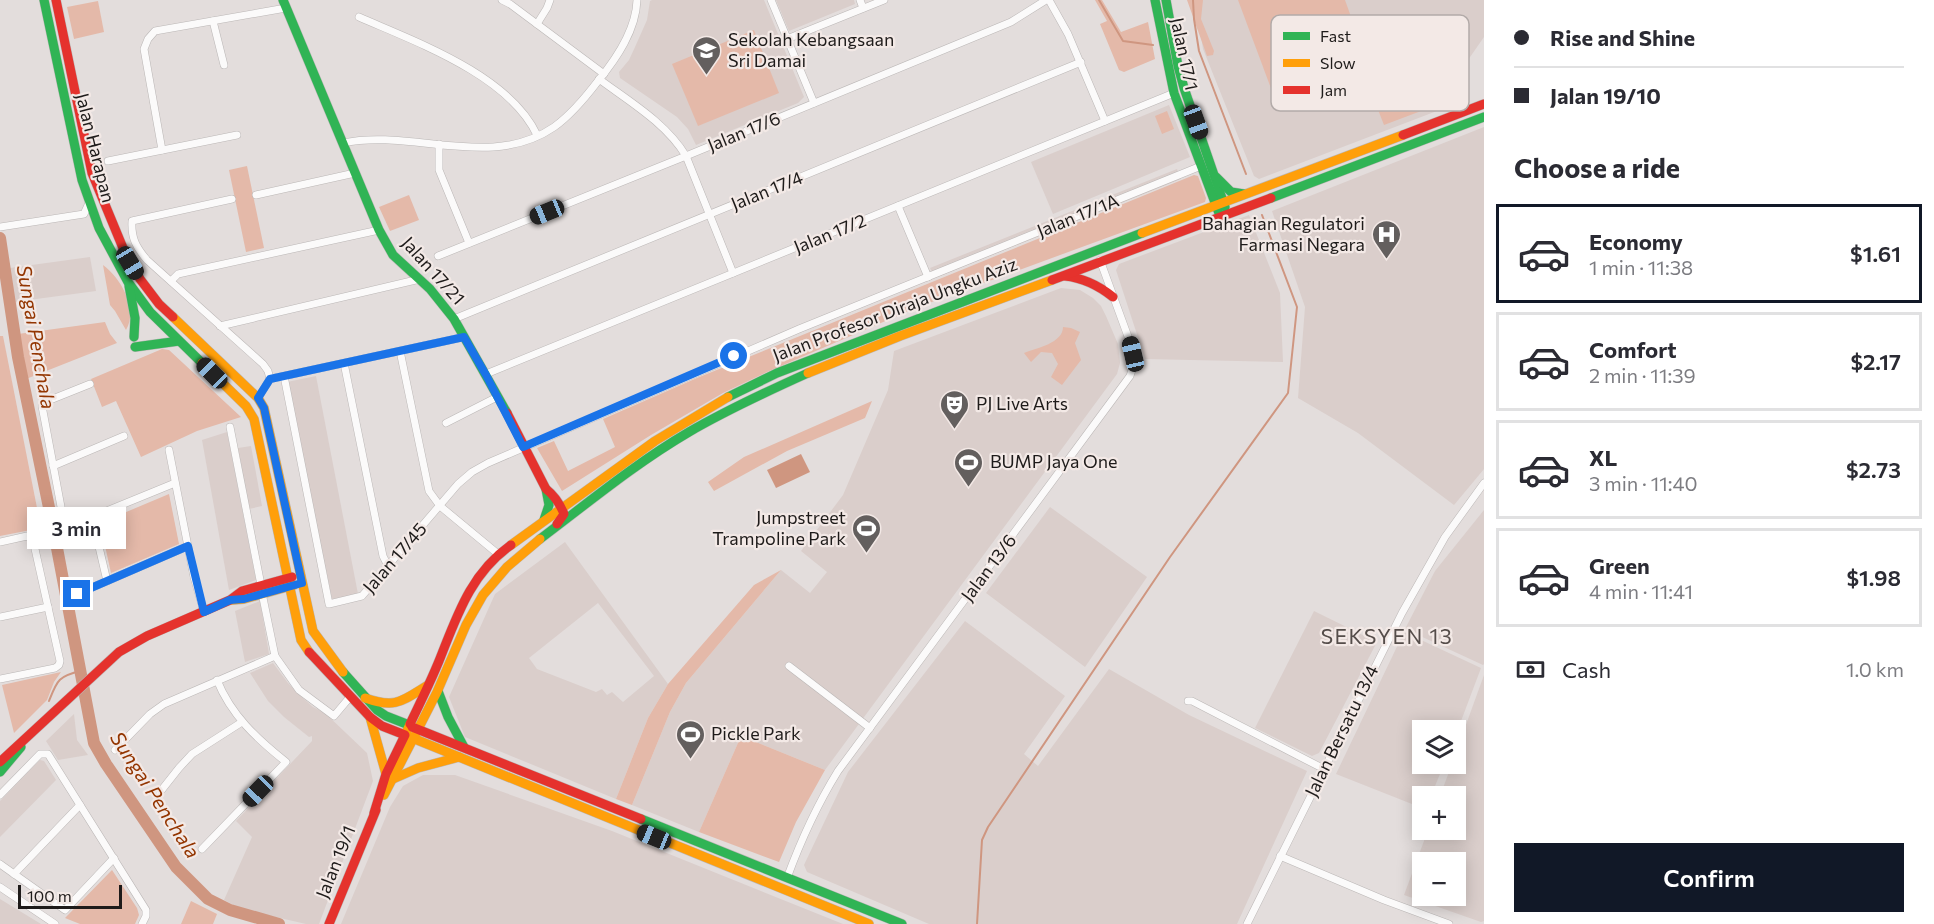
<!DOCTYPE html>
<html lang="en">
<head>
<meta charset="utf-8">
<style>
  :root { --surface:#fff; --page:#f2f2f3; --text:#2b2b33; --muted:#7c7c81; --line:#e1e1e2; --accent:#111827 }
  body { margin:0; font-family:Commissioner,sans-serif; background:var(--page); color:var(--text); height:100vh; display:flex; flex-direction:column; font-size:22px; white-space:nowrap }
  * { box-sizing:border-box; margin:0 }
  p { font-size:20px; color:var(--muted) }
  .icon { flex:none; width:33px; height:33px; fill:none; stroke:currentColor; stroke-width:2; stroke-linecap:round; stroke-linejoin:round }
  .map { position:relative; flex:1; overflow:hidden }
  .sheet { display:flex; flex-direction:column; background:var(--surface); width:450px }
  .sheet>* { flex:none }
  .banner { display:grid; align-content:center; height:132px; padding:0 30px; background:var(--surface) }
  .controls { position:absolute; left:1412px; top:720px; display:grid; gap:12px }
  .controls a { display:grid; place-items:center; width:54px; height:54px; border-radius:0px; background:var(--surface); box-shadow:0 3px 15px #0003; font-size:30px }
  .scale { position:absolute; left:18px; bottom:15px; width:104px; box-sizing:border-box; padding-left:6px; border:3px solid #1e1b1a; border-top:0; font-size:16px; line-height:21px; white-space:nowrap; color:#1e1b1a; -webkit-text-stroke:4px #f3e9e6; paint-order:stroke }
  .end { position:absolute; width:27px; height:27px; margin:-14px; border:8px solid #1a73e8; background:#fff; box-shadow:0 0 0 3px #fff }
  .from { border-radius:50% }
  .bubble { position:absolute; height:42px; border-radius:0px; background:var(--surface); box-shadow:0 3px 15px #0003; font-size:20px; font-weight:600; line-height:42px; text-align:center }
  .car { position:absolute; width:18px; height:36px; margin:-18px -9px; border-radius:8px; box-shadow:0 0 4px 2px #0007; background:linear-gradient(#222 24%,#8ab4d8 0 40%,#222 0 76%,#8ab4d8 0 86%,#222 0) }
  .banner b { display:flex; align-items:center; gap:21px; height:57px; font-size:22px }
  .banner b+b { border-top:2px solid var(--line) }
  .banner i { width:15px; height:15px; background:var(--text) }
  ul { padding:0; list-style:none }
  li { display:flex; align-items:center; gap:18px; height:99px; margin:0 12px 9px; padding:0 18px; border:3px solid var(--line); border-radius:0px }
  li div { flex:1 }
  li b { display:block; font-size:22px }
  li em { font-style:normal; font-weight:600 }
  li.on { border-color:var(--accent) }
  li>.icon { width:54px; height:54px; stroke-width:1.5 }
  h2 { padding:0 30px; font-size:27px; line-height:72px }
  .pay { display:flex; align-items:center; gap:15px; height:66px; padding:0 30px; font-size:22px }
  .pay p { margin-inline-start:auto }
  .primary-button { display:flex; gap:12px; margin-top:auto; padding:12px 30px }
  .primary-button a { flex:1; height:69px; border-radius:0px; background:var(--accent); color:#fff; font-size:24px; font-weight:600; line-height:69px; text-align:center }
  main { display:flex; flex:1; min-height:0 }
  .map>svg:first-child { display:block }
  .built { fill:#dacecb; fill-rule:evenodd }
  .green { fill:#e4b9a9 }
  .water { fill:#cf9680 }
  .lines { fill:none; stroke-linecap:round; stroke-linejoin:round }
  .stream { stroke:#cf9680; stroke-width:2 }
  .river { stroke:#cf9680; stroke-width:12 }
  .street-casing { stroke:#bbb7b6; stroke-width:8 }
  .fast-casing { stroke:#bbb7b6; stroke-width:10 }
  .slow-casing { stroke:#bbb7b6; stroke-width:10 }
  .jam-casing { stroke:#bbb7b6; stroke-width:10 }
  .street { stroke:#fbfafa; stroke-width:7 }
  .fast { stroke:#30b455; stroke-width:9 }
  .slow { stroke:#ff9f0a; stroke-width:9 }
  .jam { stroke:#e5322d; stroke-width:9 }
  .route { stroke:#1a73e8; stroke-width:8 }
  .labels { text-anchor:middle; stroke-width:4.5; stroke-linejoin:round; paint-order:stroke }
  .poi-label { font-size:18px; fill:#1e1b1a; stroke:#f3e9e6; text-anchor:start }
  .street-label { font-size:18px; fill:#1e1b1a; stroke:#f3e9e6 }
  .water-label { font-size:20px; font-style:italic; fill:#933501; stroke:#f3e9e6 }
  .quarter-label { font-size:21px; letter-spacing:1.5px; fill:#554d4a; stroke:#f3e9e6 }
  .key { fill:#f3e9e6; stroke:#b3aba9; stroke-width:1.5 }
  .key-label { font-size:16px; fill:#1e1b1a }
</style>
</head>
<body>
<main>
<div class="map">
<svg width="1484" height="924" viewBox="0 0 1484 924">
  <rect width="100%" height="100%" fill="#e3dddc"/>
  <g class="built">
    <path d="M652 0H764L804 97 798 103 696 145 688 129 677 117 620 78 619 72 629 60 635 47 647 20 650 1Z"/>
    <path d="M776 0H854L855 4 789 31Z"/>
    <path d="M1199 0H1484V37L1468 60 1450 68 1463 101 1259 179 1254 176 1203 49 1198 18Z"/>
    <path d="M1169 105 1190 157 1053 214 1031 162Z"/>
    <path d="M1484 127V469L1454 505 1358 433 1298 398 1305 307 1272 211Z"/>
    <path d="M1177 169 1181 179 935 278 930 268Z"/>
    <path d="M1249 215 1280 293 1283 362 1145 359 1116 270 1119 264Z"/>
    <path d="M90 257 96 291 14 302 10 268Z"/>
    <path d="M1061 288 1080 290 1093 298 1101 306 1106 316 1118 344 1120 363 1117 374 825 770 741 736 699 832 632 805 670 712 686 683 781 570 810 593 827 572 801 551 843 495 888 390 894 351Z"/>
    <path d="M316 376 358 594 332 599 287 382Z"/>
    <path d="M227 432 256 580 229 590 202 440Z"/>
    <path d="M251 446 262 506 249 509 238 448Z"/>
    <path d="M1050 507 1147 577 1085 667 986 593Z"/>
    <path d="M1484 510V664L1483 665 1405 629 1435 571Z"/>
    <path d="M565 542 668 684 648 718 616 799 465 737 449 697 495 594ZM598 603 654 676 623 702 612 692 607 695 602 689 596 692 537 669 529 658Z"/>
    <path d="M260 601 269 654 245 662 235 611Z"/>
    <path d="M1314 611 1377 642 1319 753 1312 756 1255 728Z"/>
    <path d="M965 621 1065 696 1024 754 1038 766 1109 669 1189 715 1307 771 1237 924H929L807 872 804 865 848 772Z"/>
    <path d="M1404 632 1481 668 1455 737V730H1422V764H1444L1431 796H1422V808L1336 774Z"/>
    <path d="M273 663 288 683 304 699 313 707 325 713 367 753 373 781 319 924H306L241 909 224 900 252 837 236 821 312 741V736L309 737 284 717 268 701 250 673Z"/>
    <path d="M1484 675V921L1481 922 1404 895 1428 830H1455V796H1440L1452 764H1455V755ZM1455 862V896H1422V862Z"/>
    <path d="M74 714 77 740 88 755 58 760 46 741Z"/>
    <path d="M40 760 44 761 56 780 0 837V801Z"/>
    <path d="M423 775H455L612 831 843 924H341L390 807 403 786Z"/>
    <path d="M0 899 41 924H0Z"/>
  </g>
  <g class="green">
    <path d="M1095 0H1102L1121 32 1148 22 1155 59 1124 72 1119 70 1100 24 1107 21Z"/>
    <path d="M1187 0H1203L1201 19 1214 51 1213 55 1207 56Z"/>
    <path d="M1238 0H1345L1359 39 1367 74 1278 107Z"/>
    <path d="M98 1 104 32 74 39 67 7Z"/>
    <path d="M754 30 779 93 698 126 672 64Z"/>
    <path d="M1421 85 1429 108 1384 125 1375 102Z"/>
    <path d="M1167 111 1174 129 1162 134 1155 116Z"/>
    <path d="M247 166 264 248 246 252 229 170Z"/>
    <path d="M1194 175 1198 176 1206 198 1205 202 918 307 767 372 723 393 651 435 562 491 537 448 554 441 568 471 615 447 603 419 697 378Z"/>
    <path d="M409 195 419 220 390 231 379 207Z"/>
    <path d="M103 265C120 277 139 309 126 330L115 311 110 305Z"/>
    <path d="M105 322 110 334 117 343 26 379 18 334Z"/>
    <path d="M1063 327 1071 328 1080 332 1075 343 1081 360 1062 385 1051 377 1058 364 1052 353 1041 352 1031 362 1024 353C1037 348 1063 343 1063 327Z"/>
    <path d="M0 336H3L41 528 0 536Z"/>
    <path d="M162 349 169 350 241 417 197 431 141 457 116 401 102 407 91 379Z"/>
    <path d="M872 401 865 418 787 451 714 491 708 482 744 457Z"/>
    <path d="M169 494 179 544 111 573 100 523Z"/>
    <path d="M781 570 686 683 670 712 632 805 616 799 648 718 668 684 754 585Z"/>
    <path d="M61 672 54 682 47 700 14 733 2 685Z"/>
    <path d="M741 736 825 770 796 822 779 862 699 832Z"/>
    <path d="M112 870 137 908 139 915 135 924H80L65 918Z"/>
    <path d="M191 901 217 914 213 924H181Z"/>
  </g>
  <path class="water" d="M801 454 810 472 776 488 767 470Z"/>
  <g class="lines">
    <g class="stream">
      <path d="M1099 0 1123 41 1153 45"/>
      <path d="M1193 0 1194 19 1199 51 1246 174"/>
      <path d="M49 701C57 681 58 676 81 671"/>
      <path d="M977 924 982 840 988 827 1170 557 1288 393 1297 307 1262 215"/>
    </g>
    <path class="river" d="M0 238 18 357 53 527 94 743 106 764 176 867 208 899 230 910 279 924"/>
    <defs>
      <g id="street">
        <path d="M502 0 510 4 604 74"/>
        <path d="M771 0 814 103"/>
        <path d="M860 0 863 8"/>
        <path d="M1049 0 1068 34 1105 121"/>
        <path d="M359 17C416 42 509 75 537 135"/>
        <path d="M213 21 224 65"/>
        <path d="M537 24 547 8 550 0"/>
        <path d="M787 39 884 0"/>
        <path d="M599 79C630 102 666 123 686 156L733 273"/>
        <path d="M343 143C412 128 490 171 554 127 571 115 585 98 598 81 617 58 636 30 637 0"/>
        <path d="M439 144V170L469 243"/>
        <path d="M162 150 144 49 148 39 155 31 286 8"/>
        <path d="M108 161 237 135"/>
        <path d="M256 195 355 173"/>
        <path d="M232 199 132 221C131 238 136 247 147 260L263 364 268 371 270 379 258 398"/>
        <path d="M898 206 928 277"/>
        <path d="M0 227 84 214 89 203"/>
        <path d="M438 256 686 156 1011 22 1046 0"/>
        <path d="M171 281 178 274 379 230"/>
        <path d="M454 319 1081 62"/>
        <path d="M220 326 420 279"/>
        <path d="M400 351 429 491 440 506 498 554"/>
        <path d="M344 363 383 556 388 566"/>
        <path d="M486 374 1174 93"/>
        <path d="M284 376 329 604 362 596 458 484 472 472 488 463 799 329 1201 166"/>
        <path d="M270 379 464 337"/>
        <path d="M90 384 45 402 42 406 65 528 175 483"/>
        <path d="M446 423 497 397"/>
        <path d="M230 427 261 585"/>
        <path d="M169 450 194 577 204 612"/>
        <path d="M53 466 124 436"/>
        <path d="M92 517 107 581"/>
        <path d="M0 542 27 536 33 540 60 661 59 665 55 668 0 679"/>
        <path d="M262 593 275 656 299 690 334 716 350 697"/>
        <path d="M77 594 188 546"/>
        <path d="M0 617 48 607"/>
        <path d="M789 666 870 728"/>
        <path d="M1188 701H1192L1324 769"/>
        <path d="M115 750 150 714 164 704 275 656"/>
        <path d="M160 792 179 768 192 754 242 722"/>
        <path d="M0 795 40 754H48L146 910V916L142 924"/>
        <path d="M202 849 286 762C257 739 231 715 217 680"/>
        <path d="M1280 856 1384 900 1449 924"/>
        <path d="M0 864 65 910 114 858"/>
        <path d="M14 874 80 805"/>
        <path d="M787 878C801 840 817 805 838 771L1130 376 1134 364 1130 342 1100 260"/>
        <path d="M0 887 55 924"/>
        <path d="M1247 924 1402 613 1445 537 1484 483"/>
      </g>
      <g id="fast">
        <path d="M44 0 82 180 99 228 128 282 150 312 202 363"/>
        <path d="M283 0 379 230 393 255 430 289 454 319 507 413"/>
        <path d="M1155 0 1174 93 1220 216"/>
        <path d="M1166 0 1178 66 1184 88 1225 207"/>
        <path d="M1216 177 1231 192 1244 194"/>
        <path d="M1271 198 1484 117"/>
        <path d="M129 286 135 318 134 337"/>
        <path d="M135 347 179 341"/>
        <path d="M728 397 777 373 1142 233"/>
        <path d="M544 520 549 505 546 489"/>
        <path d="M540 539C589 502 636 463 689 432 727 410 768 391 808 373"/>
        <path d="M343 672 377 710 386 716 409 725"/>
        <path d="M438 691 448 717 464 747"/>
        <path d="M0 772 21 747"/>
        <path d="M641 819 902 924"/>
      </g>
      <g id="slow">
        <path d="M1142 233 1403 135"/>
        <path d="M173 317 258 398 264 408 313 631 343 672"/>
        <path d="M202 363 246 406 254 419 301 640 309 652"/>
        <path d="M808 373 900 336 1052 280"/>
        <path d="M511 545 655 441 728 397"/>
        <path d="M232 600 244 599 294 585"/>
        <path d="M365 698C396 709 402 701 428 685"/>
        <path d="M370 717 386 774"/>
        <path d="M410 724 405 735 869 924"/>
        <path d="M413 739 437 692 466 625 483 595 507 567 540 539"/>
        <path d="M393 779 418 768 459 757"/>
        <path d="M384 795 413 739"/>
      </g>
      <g id="jam">
        <path d="M56 0 92 173 123 248 140 279 159 304 173 317"/>
        <path d="M1403 135 1484 104"/>
        <path d="M1065 276C1084 278 1098 285 1113 297"/>
        <path d="M1052 280 1271 198"/>
        <path d="M507 413 546 489C555 496 560 504 564 514L557 524"/>
        <path d="M309 652 370 717 382 726 405 735 386 774 374 813"/>
        <path d="M410 724C420 703 430 683 439 661 457 616 470 574 511 545"/>
        <path d="M412 727 641 819"/>
        <path d="M0 762 119 652 147 636 230 600 242 591 292 577"/>
        <path d="M329 924 376 810"/>
      </g>
    </defs>
    <use href="#street" class="street-casing"/>
    <use href="#fast" class="fast-casing"/>
    <use href="#slow" class="slow-casing"/>
    <use href="#jam" class="jam-casing"/>
    <use href="#street" class="street"/>
    <use href="#fast" class="fast"/>
    <use href="#slow" class="slow"/>
    <use href="#jam" class="jam"/>
  </g>
  <g class="lines">
    <path class="route" d="M77 594 188 546 204 612 230 600 244 599 302 583 264 408 258 398 270 379 464 337 486 375 523 447 734 356"/>
  </g>
  <defs>
    <symbol id="school-pin" viewBox="-11 -11 22 30"><path d="M0 17L-7.5 6A9.5 9.5 0 1 1 7.5 6Z" fill="#635f5e" stroke="#f3e9e6"/><path d="M0-5L7-2L0 1L-7-2ZM-4 1L0 2.5L4 1V4Q0 6-4 4Z" fill="#fff"/></symbol>
    <symbol id="hospital-pin" viewBox="-11 -11 22 30"><path d="M0 17L-7.5 6A9.5 9.5 0 1 1 7.5 6Z" fill="#635f5e" stroke="#f3e9e6"/><path d="M-5-5h3v3.5h4V-5h3V5h-3V1.5h-4V5h-3Z" fill="#fff"/></symbol>
    <symbol id="theatre-pin" viewBox="-11 -11 22 30"><path d="M0 17L-7.5 6A9.5 9.5 0 1 1 7.5 6Z" fill="#635f5e" stroke="#f3e9e6"/><path d="M-5-5.5Q0-4 5-5.5V0Q5 5 0 6Q-5 5-5 0ZM-3.3-2.5H-1v1.5H-3.3ZM1-2.5H3.3v1.5H1ZM-2.8 1Q0 5.5 2.8 1Z" fill="#fff"/></symbol>
    <symbol id="stadium-pin" viewBox="-11 -11 22 30"><path d="M0 17L-7.5 6A9.5 9.5 0 1 1 7.5 6Z" fill="#635f5e" stroke="#f3e9e6"/><path d="M0-5a6.5 5 0 1 0 0 10a6.5 5 0 1 0 0-10ZM-3.5-1.8h7v3.6h-7Z" fill="#fff"/></symbol>
  </defs>
  <g fill-rule="evenodd">
    <use href="#school-pin" x="690" y="34" width="33" height="45"/>
    <use href="#hospital-pin" x="1370" y="218" width="33" height="45"/>
    <use href="#theatre-pin" x="938" y="388" width="33" height="45"/>
    <use href="#stadium-pin" x="952" y="446" width="33" height="45"/>
    <use href="#stadium-pin" x="850" y="512" width="33" height="45"/>
    <use href="#stadium-pin" x="674" y="718" width="33" height="45"/>
  </g>
  <g class="labels">
    <g class="poi-label">
      <text x="728" y="46">Sekolah Kebangsaan<tspan x="728" dy="21">Sri Damai</tspan></text>
      <text x="1365" y="230" text-anchor="end">Bahagian Regulatori<tspan x="1365" dy="21">Farmasi Negara</tspan></text>
      <text x="976" y="410">PJ Live Arts</text>
      <text x="990" y="468">BUMP Jaya One</text>
      <text x="846" y="524" text-anchor="end">Jumpstreet<tspan x="846" dy="21">Trampoline Park</tspan></text>
      <text x="711" y="740">Pickle Park</text>
    </g>
    <g class="street-label">
      <text transform="translate(1184 54) rotate(78)" y="6">Jalan 17/1</text>
      <text transform="translate(744 132) rotate(-22)" y="6">Jalan 17/6</text>
      <text transform="translate(95 148) rotate(76)" y="6">Jalan Harapan</text>
      <text transform="translate(767 191) rotate(-22)" y="6">Jalan 17/4</text>
      <text transform="translate(1078 216) rotate(-22)" y="6">Jalan 17/1A</text>
      <text transform="translate(830 234) rotate(-22)" y="6">Jalan 17/2</text>
      <text transform="translate(433 271) rotate(48)" y="6">Jalan 17/21</text>
      <text transform="translate(895 310) rotate(-21)" y="6">Jalan Profesor Diraja Ungku Aziz</text>
      <text transform="translate(395 558) rotate(-49)" y="6">Jalan 17/45</text>
      <text transform="translate(989 568) rotate(-53)" y="6">Jalan 13/6</text>
      <text transform="translate(1342 731) rotate(-64)" y="6">Jalan Bersatu 13/4</text>
      <text transform="translate(336 862) rotate(-68)" y="6">Jalan 19/1</text>
    </g>
    <g class="water-label">
      <text transform="translate(36 337) rotate(80)" y="7">Sungai Penchala</text>
      <text transform="translate(155 795) rotate(57)" y="7">Sungai Penchala</text>
    </g>
    <g class="quarter-label">
      <text x="1387" y="644">SEKSYEN 13</text>
    </g>
  </g>
  <rect x="1271" y="15" width="198" height="96" rx="9" class="key"/>
  <rect x="1283" y="32" width="27" height="8" fill="#30b455"/>
  <rect x="1283" y="59" width="27" height="8" fill="#ff9f0a"/>
  <rect x="1283" y="86" width="27" height="8" fill="#e5322d"/>
  <g class="key-label">
    <text x="1320" y="42">Fast</text>
    <text x="1320" y="69">Slow</text>
    <text x="1320" y="96">Jam</text>
  </g>
</svg>
<div class="controls">
<a><svg class="icon" aria-label="layers" viewBox="0 0 24 24"><path d="M12 4l9 5-9 5-9-5zM3 14l9 5 9-5"/></svg></a>
<a>+</a>
<a>−</a>
</div>
<div class="scale">100 m</div>
<i class="end from" style="left:734px;top:356px"></i>
<i class="end" style="left:77px;top:594px"></i>
<div class="bubble" style="left:27px;top:507px;width:99px">3 min</div>
<i class="car" style="left:1196px;top:122px;rotate:160deg"></i>
<i class="car" style="left:547px;top:212px;rotate:248deg"></i>
<i class="car" style="left:130px;top:263px;rotate:149deg"></i>
<i class="car" style="left:1133px;top:354px;rotate:347deg"></i>
<i class="car" style="left:212px;top:373px;rotate:315deg"></i>
<i class="car" style="left:258px;top:791px;rotate:224deg"></i>
<i class="car" style="left:654px;top:837px;rotate:292deg"></i>
</div>
<section class="sheet">
<div class="banner">
<b><i class="from"></i>Rise and Shine</b>
<b><i></i>Jalan 19/10</b>
</div>
<h2>Choose a ride</h2>
<ul>
<li class="on"><svg class="icon" aria-label="car" viewBox="0 0 24 24"><path d="M5 17H2v-5l4-1 3-4h7l3 4 3 1v5h-3M9 17h6M6 11h13"/><circle cx="7" cy="17" r="2"/><circle cx="17" cy="17" r="2"/></svg><div><b>Economy</b><p>1 min · 11:38</p></div><em>$1.61</em></li>
<li><svg class="icon" aria-label="car" viewBox="0 0 24 24"><path d="M5 17H2v-5l4-1 3-4h7l3 4 3 1v5h-3M9 17h6M6 11h13"/><circle cx="7" cy="17" r="2"/><circle cx="17" cy="17" r="2"/></svg><div><b>Comfort</b><p>2 min · 11:39</p></div><em>$2.17</em></li>
<li><svg class="icon" aria-label="car" viewBox="0 0 24 24"><path d="M5 17H2v-5l4-1 3-4h7l3 4 3 1v5h-3M9 17h6M6 11h13"/><circle cx="7" cy="17" r="2"/><circle cx="17" cy="17" r="2"/></svg><div><b>XL</b><p>3 min · 11:40</p></div><em>$2.73</em></li>
<li><svg class="icon" aria-label="car" viewBox="0 0 24 24"><path d="M5 17H2v-5l4-1 3-4h7l3 4 3 1v5h-3M9 17h6M6 11h13"/><circle cx="7" cy="17" r="2"/><circle cx="17" cy="17" r="2"/></svg><div><b>Green</b><p>4 min · 11:41</p></div><em>$1.98</em></li>
</ul>
<div class="pay"><svg class="icon" aria-label="cash" viewBox="0 0 24 24"><path d="M3 7h18v10H3z"/><circle cx="12" cy="12" r="2"/></svg>Cash<p>1.0 km</p></div>
<div class="primary-button"><a>Confirm</a></div>
</section>
</main>
</body>
</html>
